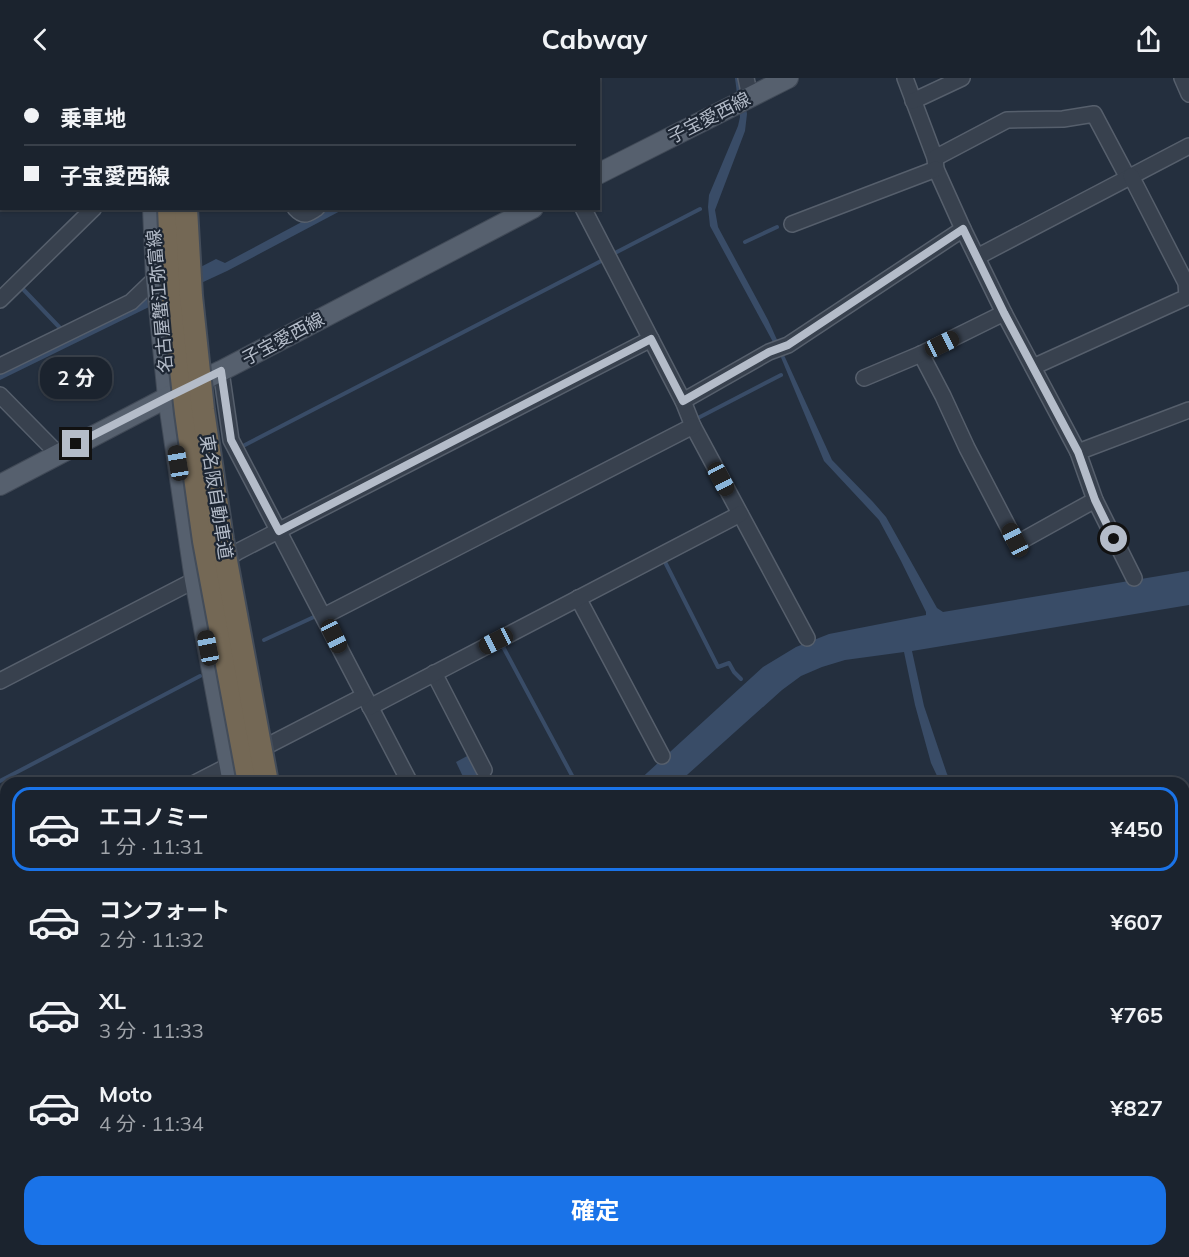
<!DOCTYPE html>
<html lang="ja">
<head>
<meta charset="utf-8">
<style>
  :root { --surface:#1b232e; --page:#282f3a; --text:#f1f3f6; --muted:#a0a4aa; --line:#39404a; --accent:#1a73e8 }
  body { margin:0; font-family:Mulish,"Noto Sans JP",sans-serif; background:var(--page); color:var(--text); height:100vh; display:flex; flex-direction:column; font-size:22px; white-space:nowrap }
  * { box-sizing:border-box; margin:0 }
  p { font-size:20px; color:var(--muted) }
  .icon { flex:none; width:33px; height:33px; fill:none; stroke:currentColor; stroke-width:2; stroke-linecap:round; stroke-linejoin:round }
  .map { position:relative; flex:1; overflow:hidden }
  .side { position:absolute; left:0px; top:699px; width:1190px; height:480px; display:flex; flex-direction:column; background:var(--surface); border-radius:18px 18px 0 0; box-shadow:0 2px 4px #0004,0 0 0 2px var(--line) }
  .side>* { flex:none }
  .hud { position:absolute; left:0px; top:0px; width:600px; height:132px; box-shadow:0 2px 4px #0004,0 0 0 2px var(--line); display:grid; align-content:center; height:132px; padding:0 24px; background:var(--surface) }
  .end { position:absolute; width:27px; height:27px; margin:-14px; border:8px solid #b4bcc9; background:#111; box-shadow:0 0 0 3px #111 }
  .from { border-radius:50% }
  .bubble { position:absolute; height:42px; border-radius:18px; background:var(--surface); box-shadow:0 2px 4px #0004,0 0 0 2px var(--line); font-size:20px; font-weight:700; line-height:42px; text-align:center }
  .car { position:absolute; width:18px; height:36px; margin:-18px -9px; border-radius:8px; box-shadow:0 0 4px 2px #0007; background:linear-gradient(#222 24%,#8ab4d8 0 40%,#222 0 76%,#8ab4d8 0 86%,#222 0) }
  .hud b { display:flex; align-items:center; gap:21px; height:57px; font-size:22px }
  .hud b+b { border-top:2px solid var(--line) }
  .hud i { width:15px; height:15px; background:var(--text) }
  ul { padding:10px 0 0; list-style:none }
  li { display:flex; align-items:center; gap:18px; height:84px; margin:0 12px 9px; padding:0 12px; border:3px solid transparent; border-radius:18px }
  li div { flex:1 }
  li b { display:block; font-size:22px }
  li em { font-style:normal; font-weight:700 }
  li.selected { border-color:var(--accent) }
  li>.icon { width:54px; height:54px; stroke-width:1.5 }
  .button { display:flex; gap:12px; margin-top:auto; padding:12px 24px }
  .button a { flex:1; height:69px; border-radius:18px; background:var(--accent); color:#fff; font-size:24px; font-weight:700; line-height:69px; text-align:center }
  header { display:flex; justify-content:space-between; align-items:center; height:78px; padding:0 24px; background:var(--surface); font-size:27px; font-weight:700 }
  .map>svg:first-child { display:block }
  .green { fill:#263c3f }
  .water { fill:#394c67 }
  .lines { fill:none; stroke-linecap:round; stroke-linejoin:round }
  .stream { stroke:#394c67; stroke-width:4 }
  .minor-casing { stroke:#565f6c; stroke-width:18 }
  .major-casing { stroke:#414a57; stroke-width:22 }
  .highway-casing { stroke:#434c59; stroke-width:26 }
  .minor { stroke:#38414e; stroke-width:15 }
  .major { stroke:#56606e; stroke-width:20 }
  .highway { stroke:#746855; stroke-width:22 }
  .highway-bridge-casing { stroke:#434c59; stroke-width:26; stroke-linecap:butt }
  .highway-bridge { stroke:#746855; stroke-width:22 }
  .route { stroke:#b4bcc9; stroke-width:8 }
  .labels { text-anchor:middle; stroke-width:4.5; stroke-linejoin:round; paint-order:stroke }
  .street-label { font-size:18px; fill:#b4bcc9; stroke:#1d2633 }
</style>
</head>
<body>
<header><svg class="icon" aria-label="back" viewBox="0 0 24 24"><path d="M15 5l-7 7 7 7"/></svg>Cabway<svg class="icon" aria-label="share" viewBox="0 0 24 24"><path d="M12 15V3M7 8l5-5 5 5M5 13v7h14v-7"/></svg></header>
<div class="map">
<svg width="1189" height="1179" viewBox="0 0 1189 1179">
  <rect width="100%" height="100%" fill="#242f3e"/>
  <path class="green" d="M297 1173H321L322 1179H298Z"/>
  <g class="water">
    <path d="M735 0H741L747 36 745 53 715 132 718 149 768 242 832 382 873 424 886 439 937 530 943 534 1189 493V527L912 573 924 628 947 696 953 705H942L938 700 931 685 915 627 904 574 845 582 822 589 801 598 782 612 678 705H636L763 589 796 569 829 556 926 537V534L901 483 879 442 824 383 780 277 710 148 708 129 709 117 738 48 740 39Z"/>
    <path d="M326 131H344L227 193 147 230 0 302V293L216 181 225 185Z"/>
    <path d="M469 677 480 699 466 705 456 684Z"/>
  </g>
  <g class="lines">
    <g class="stream">
      <path d="M96 2 97 0"/>
      <path d="M0 96 2 94"/>
      <path d="M745 164 777 149"/>
      <path d="M613 176 700 131"/>
      <path d="M21 209 62 252"/>
      <path d="M698 340 781 297"/>
      <path d="M241 369 603 182"/>
      <path d="M664 482 718 589 729 585 734 594 741 601"/>
      <path d="M264 562 316 538"/>
      <path d="M501 565 576 705"/>
      <path d="M0 703 200 598"/>
      <path d="M1184 959 1189 955"/>
      <path d="M218 1173 229 1179"/>
    </g>
    <defs>
      <g id="minor">
        <path d="M203 0V2"/>
        <path d="M437 0 438 2"/>
        <path d="M746 0 750 19"/>
        <path d="M905 0 935 80 936 91 963 151 1004 235 1078 374 1189 332"/>
        <path d="M1182 0 1189 16"/>
        <path d="M570 2 571 0"/>
        <path d="M913 23 962 0"/>
        <path d="M935 80 1007 42 1063 41 1094 36 1128 100"/>
        <path d="M295 130C304 140 307 136 317 130"/>
        <path d="M583 130 683 323 693 348 807 560"/>
        <path d="M792 146 936 91"/>
        <path d="M977 179 1189 68"/>
        <path d="M0 222 94 130"/>
        <path d="M921 276 943 318 967 370 1015 462H1023L1095 422"/>
        <path d="M0 288 131 224 156 200"/>
        <path d="M1033 289 1187 219 1186 205 1131 98"/>
        <path d="M221 293 231 362 410 705"/>
        <path d="M864 300 921 276 1004 235"/>
        <path d="M0 317 58 376"/>
        <path d="M683 323 769 274 788 267 963 151"/>
        <path d="M1078 374 1095 422 1134 500"/>
        <path d="M220 485 239 473 651 261"/>
        <path d="M578 520 662 678"/>
        <path d="M324 538 693 348"/>
        <path d="M434 595 484 692"/>
        <path d="M0 603 195 502"/>
        <path d="M370 629 740 436"/>
        <path d="M195 705 364 618"/>
        <path d="M1184 723 1189 721"/>
        <path d="M0 743 6 755"/>
        <path d="M0 952 6 943"/>
        <path d="M1184 968 1189 964"/>
        <path d="M1184 1144 1189 1141"/>
        <path d="M399 1173 400 1179"/>
        <path d="M438 1173 449 1179"/>
        <path d="M588 1173 599 1179"/>
        <path d="M723 1173 734 1179"/>
        <path d="M893 1173 896 1179"/>
        <path d="M962 1173 965 1179"/>
        <path d="M1028 1173 1032 1179"/>
        <path d="M1098 1173 1102 1179"/>
        <path d="M29 1179 32 1173"/>
        <path d="M525 1179 528 1173"/>
        <path d="M856 1179 860 1173"/>
        <path d="M1120 1179 1130 1173"/>
      </g>
      <g id="major">
        <path d="M150 0V2"/>
        <path d="M598 96 788 0"/>
        <path d="M153 130 156 200 168 319 195 502 233 705"/>
        <path d="M0 407 168 319 221 293 533 130"/>
        <path d="M286 1173 287 1179"/>
      </g>
      <g id="highway">
        <path d="M167 2V0"/>
        <path d="M185 2V0"/>
        <path d="M338 1173 340 1179"/>
        <path d="M356 1173 357 1179"/>
      </g>
    </defs>
    <use href="#minor" class="minor-casing"/>
    <use href="#major" class="major-casing"/>
    <use href="#highway" class="highway-casing"/>
    <use href="#minor" class="minor"/>
    <use href="#major" class="major"/>
    <use href="#highway" class="highway"/>
    <defs>
      <g id="highway-bridge">
        <path d="M169 130 173 222 186 335 204 463 249 705"/>
        <path d="M186 130 191 218 203 332 222 461 267 705"/>
      </g>
    </defs>
    <use href="#highway-bridge" class="highway-bridge-casing"/>
    <use href="#highway-bridge" class="highway-bridge"/>
  </g>
  <g class="lines">
    <path class="route" d="M76 366 168 319 221 293 231 362 279 453 651 261 683 323 769 274 788 267 963 151 1004 235 1078 374 1095 422 1114 461"/>
  </g>
  <g class="labels">
    <g class="street-label">
      <text transform="translate(709 40) rotate(-27)" y="6">子宝愛西線</text>
      <text transform="translate(160 223) rotate(-95)" y="6">名古屋蟹江弥富線</text>
      <text transform="translate(283 261) rotate(-28)" y="6">子宝愛西線</text>
      <text transform="translate(216 419) rotate(81)" y="6">東名阪自動車道</text>
    </g>
  </g>
</svg>
<i class="end from" style="left:1114px;top:461px"></i>
<i class="end" style="left:76px;top:366px"></i>
<div class="bubble" style="left:40px;top:279px;width:72px">2 分</div>
<i class="car" style="left:942px;top:266px;rotate:64deg"></i>
<i class="car" style="left:178px;top:385px;rotate:351deg"></i>
<i class="car" style="left:721px;top:401px;rotate:152deg"></i>
<i class="car" style="left:1015px;top:462px;rotate:333deg"></i>
<i class="car" style="left:334px;top:558px;rotate:154deg"></i>
<i class="car" style="left:496px;top:563px;rotate:243deg"></i>
<i class="car" style="left:208px;top:570px;rotate:349deg"></i>
<div class="hud">
<b><i class="from"></i>乗車地</b>
<b><i></i>子宝愛西線</b>
</div>
<section class="side">
<ul>
<li class="selected"><svg class="icon" aria-label="car" viewBox="0 0 24 24"><path d="M5 17H2v-5l4-1 3-4h7l3 4 3 1v5h-3M9 17h6M6 11h13"/><circle cx="7" cy="17" r="2"/><circle cx="17" cy="17" r="2"/></svg><div><b>エコノミー</b><p>1 分 · 11:31</p></div><em>¥450</em></li>
<li><svg class="icon" aria-label="car" viewBox="0 0 24 24"><path d="M5 17H2v-5l4-1 3-4h7l3 4 3 1v5h-3M9 17h6M6 11h13"/><circle cx="7" cy="17" r="2"/><circle cx="17" cy="17" r="2"/></svg><div><b>コンフォート</b><p>2 分 · 11:32</p></div><em>¥607</em></li>
<li><svg class="icon" aria-label="car" viewBox="0 0 24 24"><path d="M5 17H2v-5l4-1 3-4h7l3 4 3 1v5h-3M9 17h6M6 11h13"/><circle cx="7" cy="17" r="2"/><circle cx="17" cy="17" r="2"/></svg><div><b>XL</b><p>3 分 · 11:33</p></div><em>¥765</em></li>
<li><svg class="icon" aria-label="car" viewBox="0 0 24 24"><path d="M5 17H2v-5l4-1 3-4h7l3 4 3 1v5h-3M9 17h6M6 11h13"/><circle cx="7" cy="17" r="2"/><circle cx="17" cy="17" r="2"/></svg><div><b>Moto</b><p>4 分 · 11:34</p></div><em>¥827</em></li>
</ul>
<div class="button"><a>確定</a></div>
</section>
</div>
</body>
</html>
